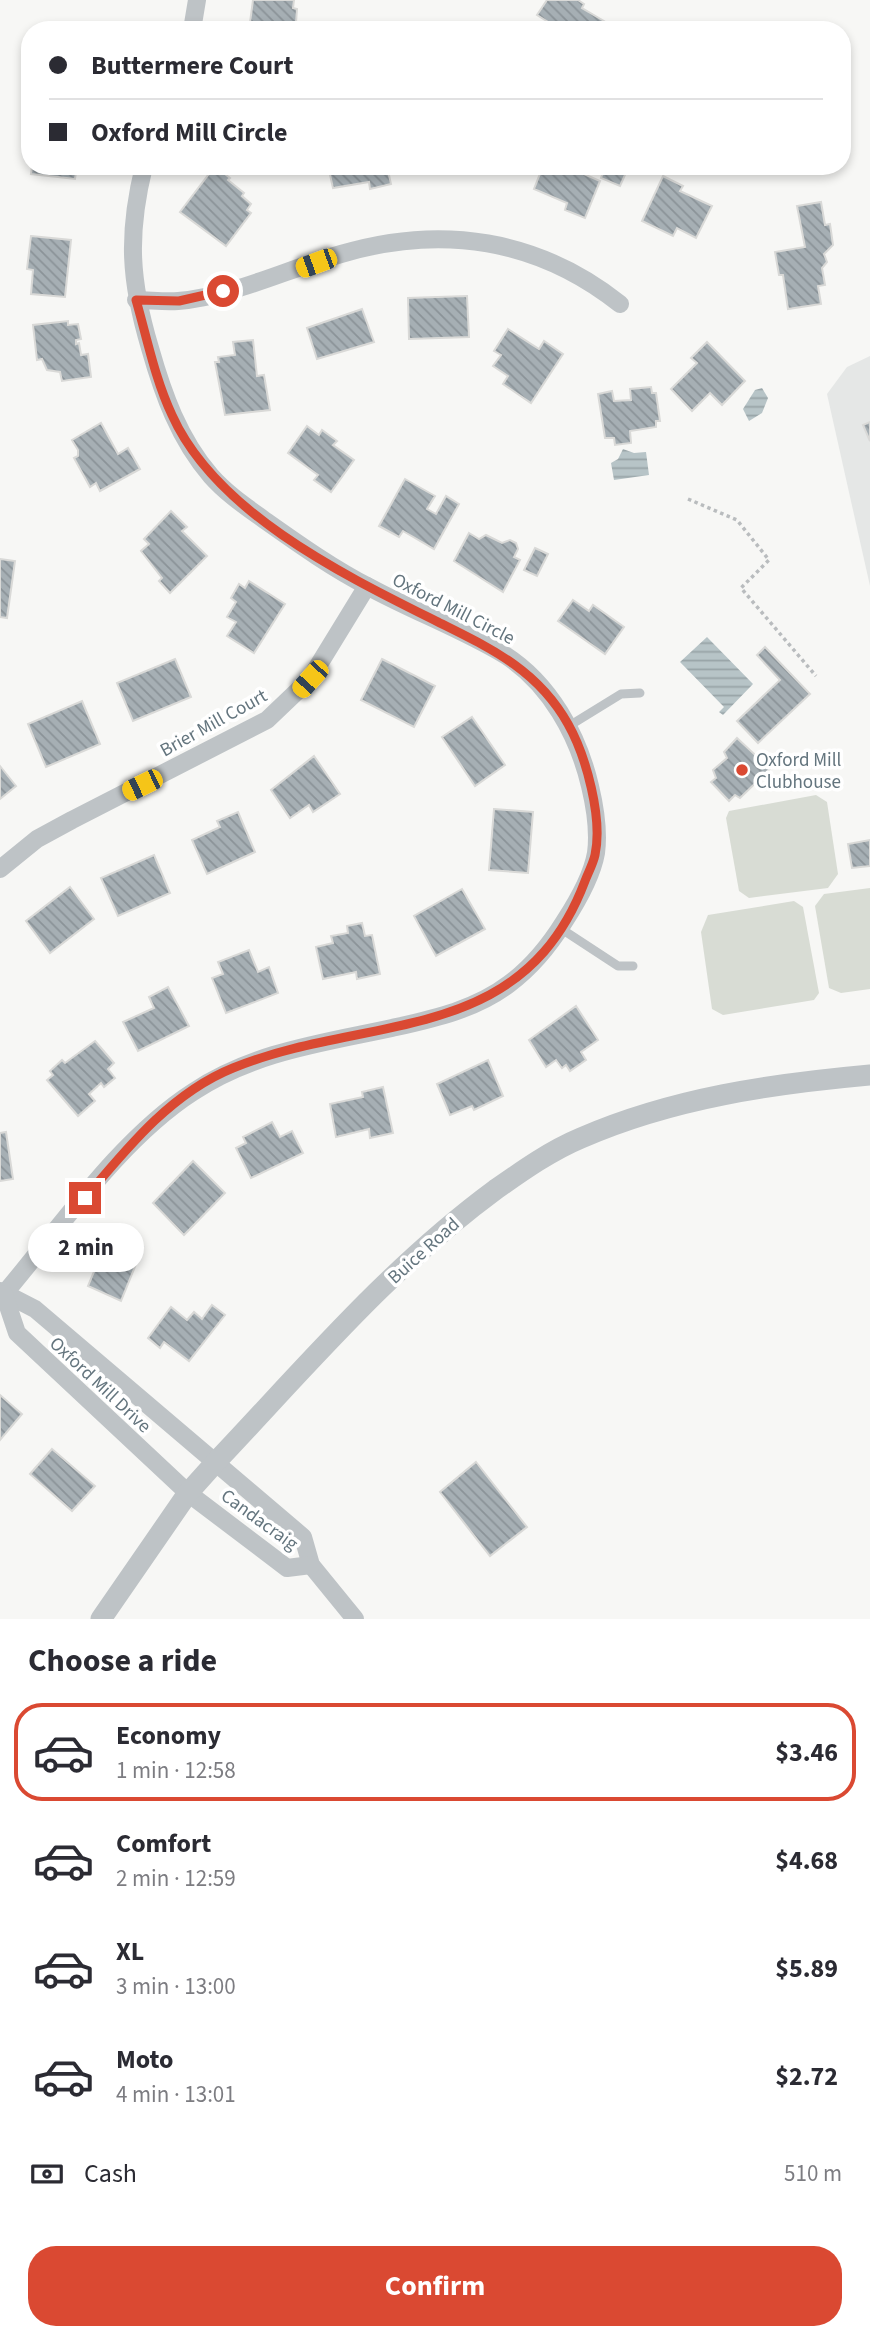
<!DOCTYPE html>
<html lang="en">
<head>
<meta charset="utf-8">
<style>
  :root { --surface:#fff; --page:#f2f2f3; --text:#2b2b33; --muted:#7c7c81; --line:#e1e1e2; --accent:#da4932 }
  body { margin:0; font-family:"Source Sans 3",sans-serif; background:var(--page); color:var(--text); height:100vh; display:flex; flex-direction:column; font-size:26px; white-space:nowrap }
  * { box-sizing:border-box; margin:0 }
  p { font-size:23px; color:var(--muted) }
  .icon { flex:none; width:38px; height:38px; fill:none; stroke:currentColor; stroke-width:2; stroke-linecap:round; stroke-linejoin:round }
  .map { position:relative; height:1619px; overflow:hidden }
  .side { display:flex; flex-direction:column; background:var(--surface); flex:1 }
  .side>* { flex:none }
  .banner { position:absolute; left:21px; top:21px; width:830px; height:154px; border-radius:28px; box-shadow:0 4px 10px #0003; display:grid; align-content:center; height:154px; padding:0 28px; background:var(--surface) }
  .end { position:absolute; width:32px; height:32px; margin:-16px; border:9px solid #da4932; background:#fff; box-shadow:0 0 0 4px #fff }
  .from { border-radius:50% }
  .bubble { position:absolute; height:49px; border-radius:24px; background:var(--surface); box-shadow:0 4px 10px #0003; font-size:23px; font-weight:700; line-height:49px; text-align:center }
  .car { position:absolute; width:21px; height:42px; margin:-21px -10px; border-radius:9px; box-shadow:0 0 5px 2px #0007; background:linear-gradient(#f5c518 24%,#345 0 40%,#f5c518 0 76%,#345 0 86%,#f5c518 0) }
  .banner b { display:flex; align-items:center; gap:24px; height:66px; font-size:26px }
  .banner b+b { border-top:2px solid var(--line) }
  .banner i { width:18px; height:18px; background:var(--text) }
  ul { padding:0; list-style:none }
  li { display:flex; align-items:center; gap:21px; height:98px; margin:0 14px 10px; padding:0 14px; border:4px solid transparent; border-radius:28px }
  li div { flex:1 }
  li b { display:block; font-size:26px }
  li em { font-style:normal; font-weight:700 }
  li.on { border-color:var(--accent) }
  li>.icon { width:63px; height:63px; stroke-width:1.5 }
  h2 { padding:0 28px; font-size:32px; line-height:84px }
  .pay { display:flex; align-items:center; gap:18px; height:77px; padding:0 28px; font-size:26px }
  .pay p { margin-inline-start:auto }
  .action { display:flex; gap:14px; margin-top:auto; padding:14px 28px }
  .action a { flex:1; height:80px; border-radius:28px; background:var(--accent); color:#fff; font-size:28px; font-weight:700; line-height:80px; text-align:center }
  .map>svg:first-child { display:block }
  .built { fill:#e5e7e6 }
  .green { fill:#d8dcd4 }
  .water { fill:url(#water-rules) }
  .building { fill:url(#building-back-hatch); stroke:#d9d9d7; stroke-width:2 }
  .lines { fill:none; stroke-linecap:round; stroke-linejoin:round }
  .path { stroke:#b9bcbe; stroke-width:3.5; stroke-dasharray:3.5 3.5; stroke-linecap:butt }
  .service { stroke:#bec3c6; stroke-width:9 }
  .minor { stroke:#bec3c6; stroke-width:18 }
  .tertiary { stroke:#bec3c6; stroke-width:21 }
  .route { stroke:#da4932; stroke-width:9 }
  .poi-dot { fill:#da4932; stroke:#fff; stroke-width:2.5 }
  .labels { text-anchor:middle; stroke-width:7; stroke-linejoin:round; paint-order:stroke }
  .street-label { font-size:19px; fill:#64757e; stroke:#fff }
  .poi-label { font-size:19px; fill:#64757e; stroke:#fff; text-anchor:start }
</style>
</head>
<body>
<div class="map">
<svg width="870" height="1619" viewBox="0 0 870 1619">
  <defs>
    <pattern id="water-rules" width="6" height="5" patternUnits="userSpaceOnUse" patternTransform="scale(1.75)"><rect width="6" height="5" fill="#b7c4c7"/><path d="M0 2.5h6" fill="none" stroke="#98a4a7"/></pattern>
    <pattern id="building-back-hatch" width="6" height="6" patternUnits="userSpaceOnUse" patternTransform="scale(1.75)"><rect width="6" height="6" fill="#a6afb4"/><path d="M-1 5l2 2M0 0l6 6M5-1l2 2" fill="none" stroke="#8b9398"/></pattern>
  </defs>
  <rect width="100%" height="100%" fill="#f7f7f5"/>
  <path class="built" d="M870 356V586L827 394 847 367Z"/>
  <g class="green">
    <path d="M816 795 827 802 838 874 828 888 749 898 739 891 726 818 729 811Z"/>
    <path d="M870 888V989L841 993 829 988 815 906 824 894Z"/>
    <path d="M794 901 803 907 819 993 814 1000 723 1015 712 1009 701 932 708 915Z"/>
  </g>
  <g class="water">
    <path d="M762 388 768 398 762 413 749 421 743 409 755 390Z"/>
    <path d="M623 449 634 453 646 452 649 475 614 480 611 463 618 459Z"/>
    <path d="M707 637 753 684 723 715 719 712 724 707 680 662Z"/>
  </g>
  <g class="building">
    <path d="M253 0H294L293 8 297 9 296 23 286 22 285 30H249Z"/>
    <path d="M547 0H578L584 4 582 8 604 21 599 30H561L537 15Z"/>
    <path d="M32 166H77L75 179 31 174Z"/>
    <path d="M215 166 230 178 228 180 244 193 242 196 251 204 247 210 251 213 226 246 180 212Z"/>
    <path d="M328 166H387L391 184 370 189 369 182 333 188Z"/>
    <path d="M474 166H495L494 171 473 170Z"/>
    <path d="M543 166H579L577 171 600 181 585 218 565 210 567 203 534 189Z"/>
    <path d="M605 166H629L620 186 601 178Z"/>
    <path d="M663 176 683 186 680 191 712 206 696 238 677 228 673 236 642 221Z"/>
    <path d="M821 202 825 225 830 224 833 245 824 254 827 262 822 268 825 285 818 286 821 304 788 309 783 275H779L775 252 805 247 797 206Z"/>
    <path d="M31 236 71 240 65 297 31 294 33 270 27 269Z"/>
    <path d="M467 296 469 337 409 339 408 298Z"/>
    <path d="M362 309 374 342 317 359 307 328Z"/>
    <path d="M68 321V325L78 324 81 339 76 340V344L79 343 81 355 88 354 91 377 62 381 60 372 47 370 42 359 37 360 33 325Z"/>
    <path d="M508 329 539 349 544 341 563 354 531 403 503 384 508 376 493 366 501 355 494 351Z"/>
    <path d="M253 340 257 376 264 375 270 410 225 415 215 362H219L218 357 235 355 233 342Z"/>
    <path d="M707 342 745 381 722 405 710 393 692 411 671 389 697 363 691 358Z"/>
    <path d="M651 387 652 393H656L660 421H656V427L630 431 631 443 615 445 614 438H605L598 394 612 391 614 401 631 400 630 389Z"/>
    <path d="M870 422V441L863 425Z"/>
    <path d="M101 423 118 454 128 448 140 469 100 491 96 483 90 487 74 458 78 456V450L72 440Z"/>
    <path d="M307 426 319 435 322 430 337 441 333 445 354 460 331 492 314 480 318 475 288 453Z"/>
    <path d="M405 479 435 496 427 509 436 514 446 496 459 504 434 549 403 531 399 537 379 526Z"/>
    <path d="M171 511 187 527 182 531 207 556 170 593 159 581 162 578 141 551 149 544 144 539Z"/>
    <path d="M469 533 479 539 486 535 502 543 510 540 516 543 518 549 514 557 520 560 503 592 454 561Z"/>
    <path d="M535 548 548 554 537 576 524 570Z"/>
    <path d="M0 559 15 561 7 618 0 617Z"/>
    <path d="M249 581 285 604 254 653 227 636 236 622 227 617 236 602 231 598 239 584 245 588Z"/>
    <path d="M573 600 589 611 593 605 624 627 605 654 558 621Z"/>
    <path d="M765 647 810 694 758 743 737 721 780 680 757 655Z"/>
    <path d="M175 659 191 697 133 721 117 683Z"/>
    <path d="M382 659 435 686 414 727 361 700Z"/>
    <path d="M82 701 100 744 46 767 28 724Z"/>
    <path d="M472 717 505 765 475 786 442 737Z"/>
    <path d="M737 738 770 769 740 798 735 795 729 801 711 782 716 778 713 770 727 758 724 752Z"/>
    <path d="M314 756 340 794 313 812 309 805 290 818 271 790Z"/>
    <path d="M0 766 16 786 0 799Z"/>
    <path d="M494 809 533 812 528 873 489 870Z"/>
    <path d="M238 812 255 852 207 874 192 840 220 827 217 821Z"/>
    <path d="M870 840V866L852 868 848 844Z"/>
    <path d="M154 855 170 893 118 916 101 878Z"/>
    <path d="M70 887 94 919 50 953 26 921Z"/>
    <path d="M462 889 485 929 436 956 414 916Z"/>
    <path d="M362 923 365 936 372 935 380 974 357 979 356 972 323 979 316 947 333 943 331 936 348 933 347 926Z"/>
    <path d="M249 950 258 972 269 967 278 993 226 1013 212 978 223 974 218 962Z"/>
    <path d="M168 987 189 1026 138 1051 123 1022 154 1008 149 997Z"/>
    <path d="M576 1006 598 1040 581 1052 586 1060 570 1071 566 1065 562 1068 556 1060 546 1067 529 1040Z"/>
    <path d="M95 1041 114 1063 108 1069 115 1078 104 1087 101 1083 89 1094 95 1101 78 1116 47 1080 53 1075 50 1071 62 1060 65 1063Z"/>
    <path d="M488 1060 503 1096 474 1110 472 1106 450 1115 437 1084Z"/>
    <path d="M383 1087 393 1133 370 1138 369 1129 336 1137 330 1104 363 1097 362 1092Z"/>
    <path d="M272 1122 280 1137 292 1131 303 1153 251 1178 236 1148 246 1143 243 1137Z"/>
    <path d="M6 1132 13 1179 0 1181V1133Z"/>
    <path d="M193 1161 225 1193 184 1235 153 1203Z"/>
    <path d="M110 1233 143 1247 121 1301 88 1286Z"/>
    <path d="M212 1305 225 1315 189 1361 164 1342 160 1348 148 1338 171 1307 187 1320 194 1312 202 1319Z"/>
    <path d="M0 1395 22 1414 0 1440Z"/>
    <path d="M52 1449 95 1486 72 1511 30 1474Z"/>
    <path d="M476 1462 527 1527 490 1556 440 1492Z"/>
  </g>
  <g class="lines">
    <path class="path" d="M688 499 737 520 769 560 741 588 816 676"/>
    <g class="service">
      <path d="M569 726 621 694 640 693"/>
      <path d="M560 928 618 966H633"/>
    </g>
    <g class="minor">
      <path d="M192 30 197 0"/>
      <path d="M136 300C149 300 164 302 178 301 234 296 287 269 341 254 442 224 538 239 620 304"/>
      <path d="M0 869 37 839 72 820 267 720 310 679 367 586"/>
      <path d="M0 1291 35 1309 303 1537 311 1565 355 1619"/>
      <path d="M4 1294C60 1228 120 1139 193 1092 253 1052 322 1043 392 1028 432 1019 475 1010 509 984 532 967 549 946 564 922 577 902 592 876 596 853 599 831 595 807 590 786 578 735 550 684 505 655 462 629 413 611 369 587 332 568 297 543 263 519 245 506 226 493 211 476 179 439 163 394 150 348 130 281 127 235 144 166"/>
      <path d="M4 1294 17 1333 188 1493 287 1568 311 1565"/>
    </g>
    <path class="tertiary" d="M101 1619 188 1493 214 1464C304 1369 389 1268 495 1190 522 1171 550 1151 581 1138 673 1098 771 1084 870 1075"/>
  </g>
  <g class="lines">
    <path class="route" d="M85 1198C127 1148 171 1093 233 1068 367 1013 522 1048 585 881 588 873 593 864 595 855 603 818 586 756 568 724 537 669 490 648 436 621 344 575 216 513 172 415 155 379 147 338 136 300L179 301 223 291"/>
  </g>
  <circle class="poi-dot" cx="742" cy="770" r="7"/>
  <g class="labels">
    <g class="street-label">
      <text transform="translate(454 608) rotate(27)" y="7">Oxford Mill Circle</text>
      <text transform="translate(213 722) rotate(-29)" y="7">Brier Mill Court</text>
      <text transform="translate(423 1250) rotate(-42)" y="7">Buice Road</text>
      <text transform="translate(101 1384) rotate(43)" y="7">Oxford Mill Drive</text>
      <text transform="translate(260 1519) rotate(36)" y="7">Candacraig</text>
    </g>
    <g class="poi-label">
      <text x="756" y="766">Oxford Mill<tspan x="756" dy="22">Clubhouse</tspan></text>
    </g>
  </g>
</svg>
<i class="end from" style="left:223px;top:291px"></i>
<i class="end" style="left:85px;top:1198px"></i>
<div class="bubble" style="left:28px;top:1223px;width:116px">2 min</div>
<i class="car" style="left:316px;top:263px;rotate:250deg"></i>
<i class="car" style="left:310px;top:679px;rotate:222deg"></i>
<i class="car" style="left:142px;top:785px;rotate:244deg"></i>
<div class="banner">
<b><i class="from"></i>Buttermere Court</b>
<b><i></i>Oxford Mill Circle</b>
</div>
</div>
<section class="side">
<h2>Choose a ride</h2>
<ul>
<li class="on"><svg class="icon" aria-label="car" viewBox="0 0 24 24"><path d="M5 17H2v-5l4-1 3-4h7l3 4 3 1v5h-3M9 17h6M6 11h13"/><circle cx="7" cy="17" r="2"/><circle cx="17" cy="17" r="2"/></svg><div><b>Economy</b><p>1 min · 12:58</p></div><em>$3.46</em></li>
<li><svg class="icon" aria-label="car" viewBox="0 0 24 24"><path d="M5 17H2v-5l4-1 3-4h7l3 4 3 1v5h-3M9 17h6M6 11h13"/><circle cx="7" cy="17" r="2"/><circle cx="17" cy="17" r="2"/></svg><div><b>Comfort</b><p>2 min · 12:59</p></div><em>$4.68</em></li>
<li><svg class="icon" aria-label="car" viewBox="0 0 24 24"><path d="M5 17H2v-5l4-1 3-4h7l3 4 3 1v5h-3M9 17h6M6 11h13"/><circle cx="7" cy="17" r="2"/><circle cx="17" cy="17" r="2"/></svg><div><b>XL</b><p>3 min · 13:00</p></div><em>$5.89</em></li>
<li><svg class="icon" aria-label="car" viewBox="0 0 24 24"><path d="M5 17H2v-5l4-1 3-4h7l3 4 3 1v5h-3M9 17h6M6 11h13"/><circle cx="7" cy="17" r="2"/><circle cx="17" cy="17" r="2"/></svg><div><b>Moto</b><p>4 min · 13:01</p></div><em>$2.72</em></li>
</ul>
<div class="pay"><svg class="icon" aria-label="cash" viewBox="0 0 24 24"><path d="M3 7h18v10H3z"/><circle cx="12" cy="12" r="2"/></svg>Cash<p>510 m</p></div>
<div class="action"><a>Confirm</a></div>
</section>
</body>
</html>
